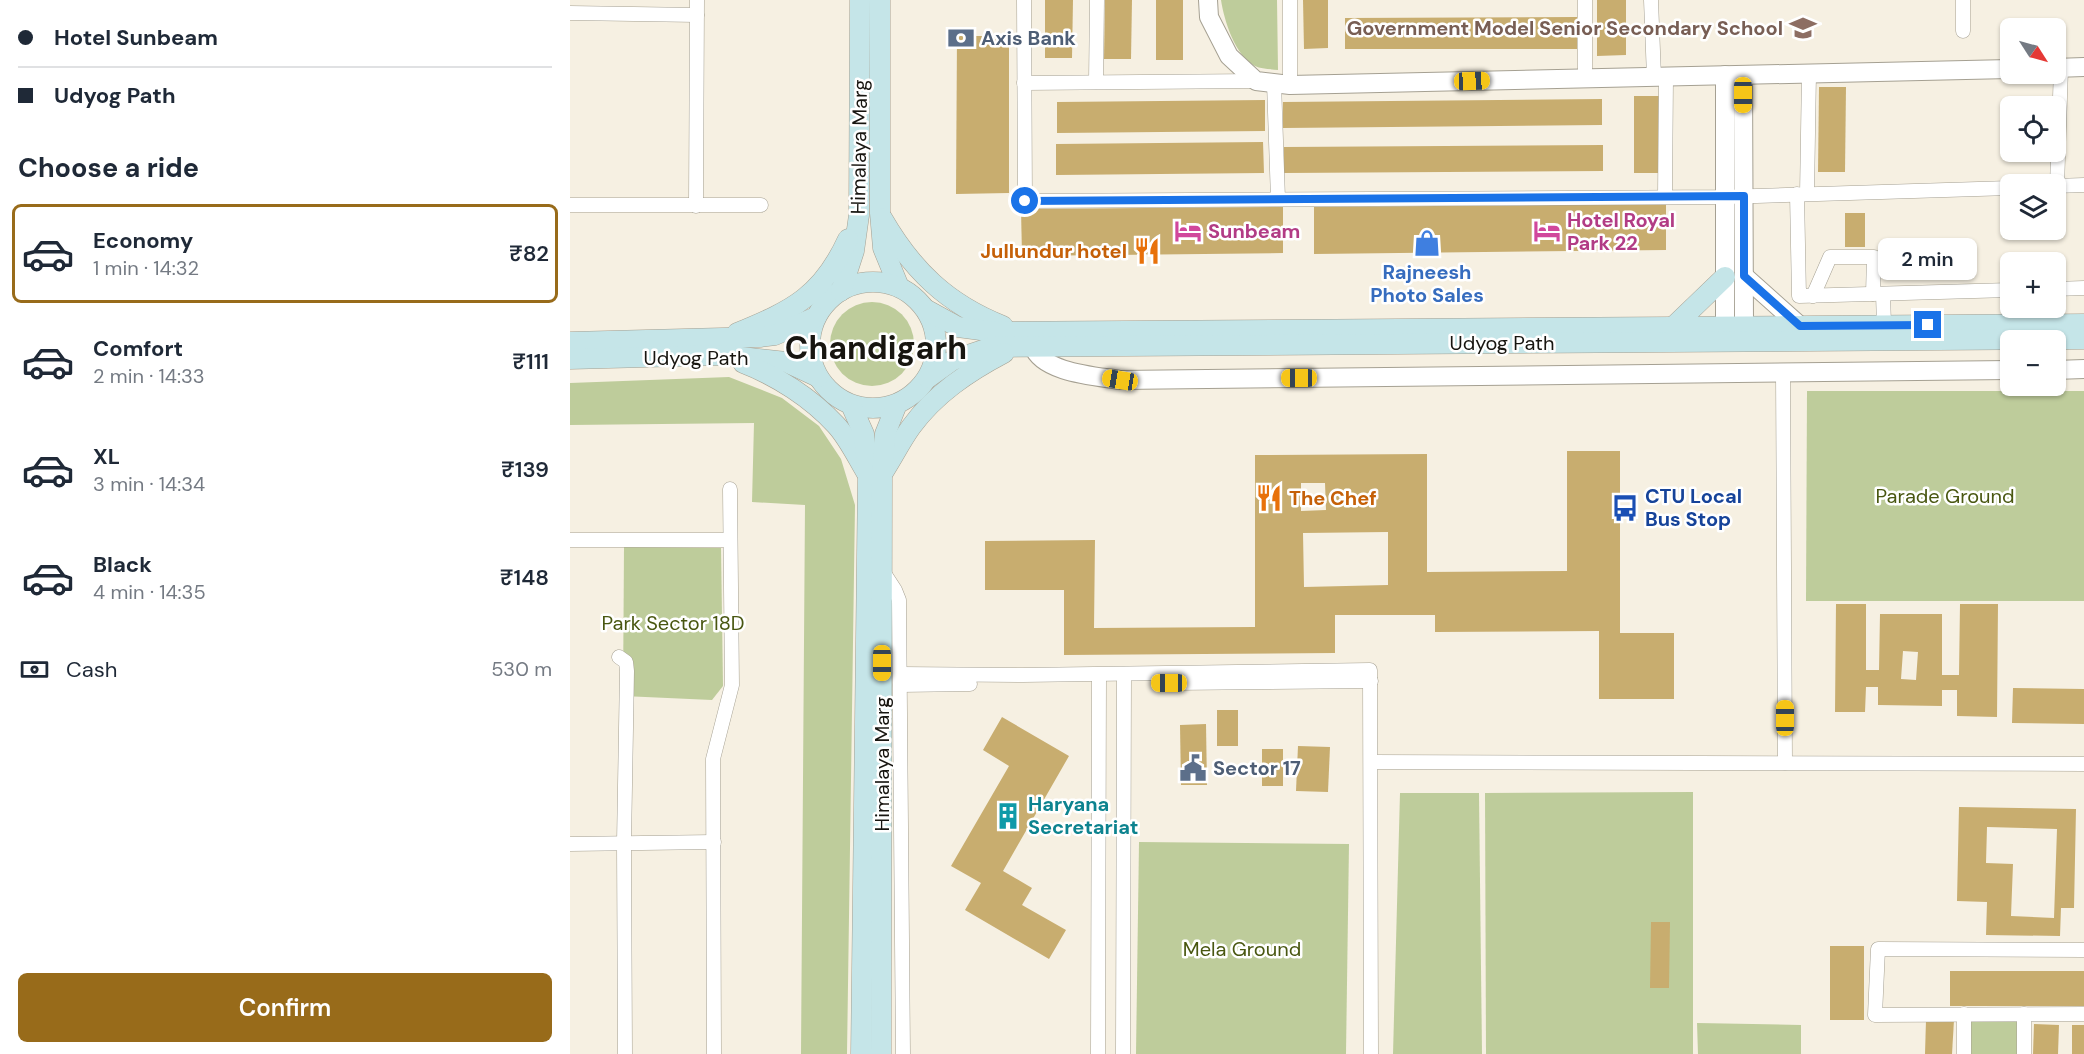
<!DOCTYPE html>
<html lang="en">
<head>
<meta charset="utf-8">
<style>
  :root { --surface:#fff; --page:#f2f2f3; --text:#1f2937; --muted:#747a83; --line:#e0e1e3; --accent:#986b1a }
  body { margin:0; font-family:"DM Sans",sans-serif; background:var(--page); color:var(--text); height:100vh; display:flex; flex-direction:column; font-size:22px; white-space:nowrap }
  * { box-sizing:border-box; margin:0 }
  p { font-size:20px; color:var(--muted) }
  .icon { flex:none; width:33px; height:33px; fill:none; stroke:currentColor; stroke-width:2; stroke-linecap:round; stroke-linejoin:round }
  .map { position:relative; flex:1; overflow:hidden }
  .details { display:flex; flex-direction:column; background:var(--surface); width:570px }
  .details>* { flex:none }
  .guide { display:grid; align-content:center; height:132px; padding:0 18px; background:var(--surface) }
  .needle { width:39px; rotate:126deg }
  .buttons { position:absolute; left:1430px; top:18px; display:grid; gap:12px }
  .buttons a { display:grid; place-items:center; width:66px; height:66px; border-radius:9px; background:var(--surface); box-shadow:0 2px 4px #0004; font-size:30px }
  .end { position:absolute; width:27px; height:27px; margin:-14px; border:8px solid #1a73e8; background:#fff; box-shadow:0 0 0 3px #fff }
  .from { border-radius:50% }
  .bubble { position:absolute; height:42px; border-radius:9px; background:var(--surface); box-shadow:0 2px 4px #0004; font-size:20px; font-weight:600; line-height:42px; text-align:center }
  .car { position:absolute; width:18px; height:36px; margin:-18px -9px; border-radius:8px; box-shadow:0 0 4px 2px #0007; background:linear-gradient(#f5c518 24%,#345 0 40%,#f5c518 0 76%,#345 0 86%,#f5c518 0) }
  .guide b { display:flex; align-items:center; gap:21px; height:57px; font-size:22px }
  .guide b+b { border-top:2px solid var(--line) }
  .guide i { width:15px; height:15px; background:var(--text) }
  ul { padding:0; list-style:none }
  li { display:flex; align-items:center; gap:18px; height:99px; margin:0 12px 9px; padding:0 6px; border:3px solid transparent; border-radius:9px }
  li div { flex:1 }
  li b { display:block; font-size:22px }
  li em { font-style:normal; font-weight:600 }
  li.selected { border-color:var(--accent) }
  li>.icon { width:54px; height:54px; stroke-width:1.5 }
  h2 { padding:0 18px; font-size:27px; line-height:72px }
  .pay { display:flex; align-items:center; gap:15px; height:66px; padding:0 18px; font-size:22px }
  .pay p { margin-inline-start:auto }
  .button { display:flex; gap:12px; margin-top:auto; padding:12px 18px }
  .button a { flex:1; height:69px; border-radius:9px; background:var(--accent); color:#fff; font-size:24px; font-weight:600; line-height:69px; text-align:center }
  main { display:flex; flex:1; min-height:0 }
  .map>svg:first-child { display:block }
  .green { fill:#becc9b }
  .building { fill:#c8ad6f; fill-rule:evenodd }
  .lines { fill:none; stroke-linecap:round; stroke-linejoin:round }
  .minor-casing { stroke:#a5a092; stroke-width:15 }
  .tertiary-casing { stroke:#a5a092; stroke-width:20 }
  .secondary-casing { stroke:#a5a092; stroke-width:21 }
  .minor { stroke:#fff; stroke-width:14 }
  .tertiary { stroke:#fff; stroke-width:18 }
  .secondary { stroke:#c5e5e8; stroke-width:20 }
  .route { stroke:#1a73e8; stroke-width:8 }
  .labels { text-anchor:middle; stroke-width:5; stroke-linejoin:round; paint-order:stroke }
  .education-label { font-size:20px; font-weight:bold; fill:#785e54; stroke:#fff; text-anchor:end }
  .service-label { font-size:20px; font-weight:bold; fill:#4e5e75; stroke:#fff; text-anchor:start }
  .street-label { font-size:20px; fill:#171510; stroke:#fff }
  .hotel-label { font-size:20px; font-weight:bold; fill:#b23c85; stroke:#fff; text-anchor:start }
  .food-label { font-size:20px; font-weight:bold; fill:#c56008; stroke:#fff; text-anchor:end }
  .shop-label { font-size:20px; font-weight:bold; fill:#366cbe; stroke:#fff }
  .transit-label { font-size:20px; font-weight:bold; fill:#164399; stroke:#fff; text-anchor:start }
  .park-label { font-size:20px; fill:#495711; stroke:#fff }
  .culture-label { font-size:20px; font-weight:bold; fill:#0d838f; stroke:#fff; text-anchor:start }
  .town-label { font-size:32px; font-weight:bold; fill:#171510; stroke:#fff }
</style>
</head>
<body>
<main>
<section class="details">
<div class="guide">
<b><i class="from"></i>Hotel Sunbeam</b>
<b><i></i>Udyog Path</b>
</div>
<h2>Choose a ride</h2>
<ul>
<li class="selected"><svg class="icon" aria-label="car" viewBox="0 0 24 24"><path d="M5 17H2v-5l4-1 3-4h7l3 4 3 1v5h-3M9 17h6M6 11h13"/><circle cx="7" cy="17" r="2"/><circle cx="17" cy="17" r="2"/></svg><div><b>Economy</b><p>1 min · 14:32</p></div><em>₹82</em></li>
<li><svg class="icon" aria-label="car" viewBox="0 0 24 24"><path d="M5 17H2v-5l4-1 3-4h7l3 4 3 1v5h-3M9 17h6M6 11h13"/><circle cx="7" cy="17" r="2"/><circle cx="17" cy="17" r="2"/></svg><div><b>Comfort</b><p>2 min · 14:33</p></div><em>₹111</em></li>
<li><svg class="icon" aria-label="car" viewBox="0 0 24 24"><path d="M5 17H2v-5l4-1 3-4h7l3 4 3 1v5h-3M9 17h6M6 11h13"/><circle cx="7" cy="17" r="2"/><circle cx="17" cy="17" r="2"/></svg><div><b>XL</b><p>3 min · 14:34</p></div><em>₹139</em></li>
<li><svg class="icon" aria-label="car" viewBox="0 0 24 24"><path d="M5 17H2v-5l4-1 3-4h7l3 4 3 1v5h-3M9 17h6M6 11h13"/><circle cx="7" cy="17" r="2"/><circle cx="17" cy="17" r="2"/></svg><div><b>Black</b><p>4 min · 14:35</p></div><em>₹148</em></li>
</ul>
<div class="pay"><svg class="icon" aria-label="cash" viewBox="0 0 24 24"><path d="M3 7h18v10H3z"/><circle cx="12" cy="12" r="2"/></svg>Cash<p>530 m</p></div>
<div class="button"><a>Confirm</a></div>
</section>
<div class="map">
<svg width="1514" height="1054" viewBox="0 0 1514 1054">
  <rect width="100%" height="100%" fill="#f6f0e2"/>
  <g class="green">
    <path d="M651 0H707L708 70C701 69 691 69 685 66 665 56 654 20 651 0Z"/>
    <circle cx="302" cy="344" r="42"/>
    <path d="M159 377 212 398 249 426 271 459 285 505 277 1054H231L235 505 182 502 184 423 0 425V383Z"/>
    <path d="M1237 391H1514V601H1236Z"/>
    <path d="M54 547 151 548 153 686 142 700 53 696Z"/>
    <path d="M1123 792V1054H916L915 793Z"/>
    <path d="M830 793H909L912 1054H823Z"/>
    <path d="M569 842 779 844 776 1054H566Z"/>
    <path d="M1400 1019 1448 1020V1054H1399Z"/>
    <path d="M1127 1023 1231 1025V1054H1128Z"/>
  </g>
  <g class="building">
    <path d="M475 0H503L502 58H475Z"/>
    <path d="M535 0H562L561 59H534Z"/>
    <rect x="586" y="0" width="27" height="60"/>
    <path d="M733 0H758V48L734 49Z"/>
    <path d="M1027 0H1056V55L1027 56Z"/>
    <path d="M1007 17V49H775V18Z"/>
    <path d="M387 36H439V193L386 194Z"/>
    <path d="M1249 87H1276L1275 172H1248Z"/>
    <rect x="1064" y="96" width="26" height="77"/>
    <path d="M1032 99V125L713 128V102Z"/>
    <path d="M695 100V131L487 133V102Z"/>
    <path d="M693 142 694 173 486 175V144Z"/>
    <path d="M1033 145V171L714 173V147Z"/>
    <path d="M1096 204V250L744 254V207Z"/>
    <path d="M713 207V253L452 256 451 209Z"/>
    <rect x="1275" y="213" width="20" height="34"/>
    <path d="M997 451H1050V633H1104V699H1029V631L865 632V615H765V653L494 655V590H415V541L525 540 524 628 685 627V455L857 454V572L997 571ZM731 483H755L756 510 731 511ZM818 532V585L734 587 733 533Z"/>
    <path d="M1266 604H1296V670H1309L1310 614H1372V675H1389L1390 604H1428L1427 717 1387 716V690H1372V706L1308 705V687H1296L1295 712H1265ZM1333 651 1348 652 1346 680 1331 679Z"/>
    <path d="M1443 688 1514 689V724L1442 723Z"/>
    <rect x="647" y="710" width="21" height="36"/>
    <path d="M432 717 499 756 433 871 462 888 452 905 496 930 479 959 395 910 411 883 381 866 439 766 413 750Z"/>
    <path d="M636 724 637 785H611L610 725Z"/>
    <path d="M728 746 760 747 758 792 726 791Z"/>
    <rect x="692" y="749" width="21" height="37"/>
    <path d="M1389 807 1506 809 1504 908H1491L1490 936 1416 935 1417 902 1387 901ZM1417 827 1487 829 1484 918 1441 916 1443 864 1416 863Z"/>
    <path d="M1081 922H1100L1099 988H1080Z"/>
    <rect x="1260" y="946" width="34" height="74"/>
    <rect x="1380" y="971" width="134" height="35"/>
    <path d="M1356 1020H1384L1382 1054H1355Z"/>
    <path d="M1464 1024 1489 1025 1488 1054H1463Z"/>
    <rect x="1502" y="1025" width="12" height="29"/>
  </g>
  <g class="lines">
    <defs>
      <g id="minor">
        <path d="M454 0 455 201 1155 197 1440 188"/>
        <path d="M1015 0V78"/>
        <path d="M1081 0 1084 77"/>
        <path d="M0 13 127 15"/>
        <path d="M1393 31V0"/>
        <path d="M526 82 527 0"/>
        <path d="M454 83 686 81"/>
        <path d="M704 83 708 199"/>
        <path d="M720 85V0"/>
        <path d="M1485 186 1514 185"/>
        <path d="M1487 186 1491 68"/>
        <path d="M1227 194 1229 296 1440 290"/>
        <path d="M1237 194 1239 73"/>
        <path d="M1095 197 1096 77"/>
        <path d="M0 205H191"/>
        <path d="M126 206 127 0"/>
        <path d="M1485 289 1514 288"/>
        <path d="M1313 294 1314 325"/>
        <path d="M1243 296 1260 257H1304L1303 294"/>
        <path d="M1213 372 1215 763"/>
        <path d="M0 540H160"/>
        <path d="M312 570 325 590 329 600 333 1054"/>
        <path d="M49 657 56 662 57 671 54 843 55 1054"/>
        <path d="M330 674 453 675 800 670 801 1054"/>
        <path d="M605 683 801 681"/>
        <path d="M330 685 400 684"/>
        <path d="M801 762 1514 764"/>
        <path d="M0 844 144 842"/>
        <path d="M1514 950 1308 949 1305 1015 1514 1014"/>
        <path d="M1454 1014V1054"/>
        <path d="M144 1054 143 759 162 685 160 489"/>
        <path d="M528 1054 529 675"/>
        <path d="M553 1054 554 674"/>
        <path d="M1394 1054V1014"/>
      </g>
      <g id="tertiary">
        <path d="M638 0 639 17 659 56 686 81 720 85 1440 69"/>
        <path d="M1485 68 1514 67"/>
        <path d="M1155 75V327"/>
        <path d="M1173 75 1174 326"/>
        <path d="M1174 276 1230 326"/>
        <path d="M463 346C472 373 526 376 550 380L1440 370"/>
        <path d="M1485 370 1514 369"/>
      </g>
      <g id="secondary">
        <path d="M310 0V213L313 248 329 287"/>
        <path d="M312 218C342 270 377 304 433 326"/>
        <circle cx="303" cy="345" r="63"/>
        <path d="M271 291 284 251 289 215 290 0"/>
        <path d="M357 310 388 327 426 332 1514 324"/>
        <path d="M1103 327 1155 277"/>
        <path d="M167 333C223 310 252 296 278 239"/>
        <path d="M0 342 190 337 205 335 246 317"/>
        <path d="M0 359 153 355 216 362 248 377"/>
        <path d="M173 363C207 376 241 398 266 425 278 438 287 457 296 472"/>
        <path d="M358 378 383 360 422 347 1514 339"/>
        <path d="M281 405 294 434 298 474 291 1054"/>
        <path d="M314 471C323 457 331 441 341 427 365 394 398 372 434 353"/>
        <path d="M311 1054 312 475 315 434 327 404"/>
      </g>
    </defs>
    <use href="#minor" class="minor-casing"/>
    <use href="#tertiary" class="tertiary-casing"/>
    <use href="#secondary" class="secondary-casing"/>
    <use href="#minor" class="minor"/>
    <use href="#tertiary" class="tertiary"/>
    <use href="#secondary" class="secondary"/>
  </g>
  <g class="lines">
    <path class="route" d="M455 201 1174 196V276L1230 326 1358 325"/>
  </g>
  <defs>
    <symbol id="school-bare" viewBox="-9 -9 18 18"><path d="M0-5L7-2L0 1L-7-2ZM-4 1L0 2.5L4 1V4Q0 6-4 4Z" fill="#8d6e63" stroke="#fff" stroke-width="2.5" paint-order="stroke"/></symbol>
    <symbol id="bank-bare" viewBox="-9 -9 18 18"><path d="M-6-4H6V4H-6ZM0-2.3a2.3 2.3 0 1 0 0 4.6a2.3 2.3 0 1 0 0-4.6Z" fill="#5c6f8a" stroke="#fff" stroke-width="2.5" paint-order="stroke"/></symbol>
    <symbol id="hotel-bare" viewBox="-9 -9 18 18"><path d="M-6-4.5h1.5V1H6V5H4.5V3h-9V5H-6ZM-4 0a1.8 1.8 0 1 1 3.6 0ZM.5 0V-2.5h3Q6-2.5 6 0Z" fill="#d1479c" stroke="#fff" stroke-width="2.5" paint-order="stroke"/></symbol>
    <symbol id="shop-bare" viewBox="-9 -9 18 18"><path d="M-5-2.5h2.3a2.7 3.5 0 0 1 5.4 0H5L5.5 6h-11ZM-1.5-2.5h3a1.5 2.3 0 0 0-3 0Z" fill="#3f7fe0" stroke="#fff" stroke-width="2.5" paint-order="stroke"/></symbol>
    <symbol id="restaurant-bare" viewBox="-9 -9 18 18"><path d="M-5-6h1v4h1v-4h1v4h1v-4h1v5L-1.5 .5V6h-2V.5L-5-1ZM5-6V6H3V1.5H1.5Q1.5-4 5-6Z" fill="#e8710a" stroke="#fff" stroke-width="2.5" paint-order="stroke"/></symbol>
    <symbol id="bus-bare" viewBox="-9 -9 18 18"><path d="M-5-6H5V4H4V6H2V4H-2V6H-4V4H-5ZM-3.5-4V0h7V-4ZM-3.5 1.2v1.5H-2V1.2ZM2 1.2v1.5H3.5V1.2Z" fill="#1a4fb4" stroke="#fff" stroke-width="2.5" paint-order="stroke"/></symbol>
    <symbol id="civic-bare" viewBox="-9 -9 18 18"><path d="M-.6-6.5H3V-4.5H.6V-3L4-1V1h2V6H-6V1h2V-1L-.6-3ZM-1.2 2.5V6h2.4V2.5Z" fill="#5c6f8a" stroke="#fff" stroke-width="2.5" paint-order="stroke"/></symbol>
    <symbol id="building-bare" viewBox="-9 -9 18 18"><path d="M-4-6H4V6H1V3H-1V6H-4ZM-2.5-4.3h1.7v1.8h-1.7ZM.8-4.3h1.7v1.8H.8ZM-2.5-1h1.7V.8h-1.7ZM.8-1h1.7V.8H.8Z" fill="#0f9aa8" stroke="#fff" stroke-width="2.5" paint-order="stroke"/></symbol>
  </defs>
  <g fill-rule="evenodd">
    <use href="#school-bare" x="1214" y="9" width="38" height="38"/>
    <use href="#bank-bare" x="372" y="19" width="38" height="38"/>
    <use href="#hotel-bare" x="599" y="212" width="38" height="38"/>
    <use href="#hotel-bare" x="958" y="212" width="38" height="38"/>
    <use href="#shop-bare" x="838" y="224" width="38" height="38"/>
    <use href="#restaurant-bare" x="558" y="232" width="38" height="38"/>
    <use href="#restaurant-bare" x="680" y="479" width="38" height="38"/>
    <use href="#bus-bare" x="1036" y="489" width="38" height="38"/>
    <use href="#civic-bare" x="604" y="749" width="38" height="38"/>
    <use href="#building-bare" x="419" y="797" width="38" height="38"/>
  </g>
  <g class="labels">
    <g class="education-label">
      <text x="1213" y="35">Government Model Senior Secondary School</text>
    </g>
    <g class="service-label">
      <text x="411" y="45">Axis Bank</text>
      <text x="643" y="775">Sector 17</text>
    </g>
    <g class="street-label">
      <text transform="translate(289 147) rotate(-89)" y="7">Himalaya Marg</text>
      <text x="932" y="350">Udyog Path</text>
      <text x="126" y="365">Udyog Path</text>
      <text transform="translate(312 764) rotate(-90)" y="7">Himalaya Marg</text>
    </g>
    <g class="hotel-label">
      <text x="997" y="227">Hotel Royal<tspan x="997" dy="23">Park 22</tspan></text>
      <text x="638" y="238">Sunbeam</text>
    </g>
    <g class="food-label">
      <text x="557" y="258">Jullundur hotel</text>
      <text x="719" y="505" text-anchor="start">The Chef</text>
    </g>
    <g class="shop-label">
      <text x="857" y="279">Rajneesh<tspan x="857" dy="23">Photo Sales</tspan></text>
    </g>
    <g class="transit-label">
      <text x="1075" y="503">CTU Local<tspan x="1075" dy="23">Bus Stop</tspan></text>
    </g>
    <g class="park-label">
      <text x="1375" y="503">Parade Ground</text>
      <text x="103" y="630">Park Sector 18D</text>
      <text x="672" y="956">Mela Ground</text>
    </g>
    <g class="culture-label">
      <text x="458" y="811">Haryana<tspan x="458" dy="23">Secretariat</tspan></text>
    </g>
    <g class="town-label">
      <text x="306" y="359">Chandigarh</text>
    </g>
  </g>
</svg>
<div class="buttons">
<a><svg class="needle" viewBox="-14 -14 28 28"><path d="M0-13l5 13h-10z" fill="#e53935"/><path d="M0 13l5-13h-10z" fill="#747a83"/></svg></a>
<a><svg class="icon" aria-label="locate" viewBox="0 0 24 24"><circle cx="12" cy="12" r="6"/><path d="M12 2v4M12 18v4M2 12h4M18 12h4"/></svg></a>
<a><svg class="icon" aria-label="layers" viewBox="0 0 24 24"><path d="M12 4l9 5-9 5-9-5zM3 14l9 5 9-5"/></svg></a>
<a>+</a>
<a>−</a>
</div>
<i class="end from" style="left:455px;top:201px"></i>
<i class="end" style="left:1358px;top:325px"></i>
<div class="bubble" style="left:1308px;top:238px;width:99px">2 min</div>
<i class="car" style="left:902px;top:81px;rotate:88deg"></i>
<i class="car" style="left:1173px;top:95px;rotate:180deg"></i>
<i class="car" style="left:729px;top:378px;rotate:270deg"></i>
<i class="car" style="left:550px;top:380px;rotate:279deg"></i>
<i class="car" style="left:312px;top:663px;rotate:180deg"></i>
<i class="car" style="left:599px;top:683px;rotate:270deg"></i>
<i class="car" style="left:1215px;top:718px;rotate:0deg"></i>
</div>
</main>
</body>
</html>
